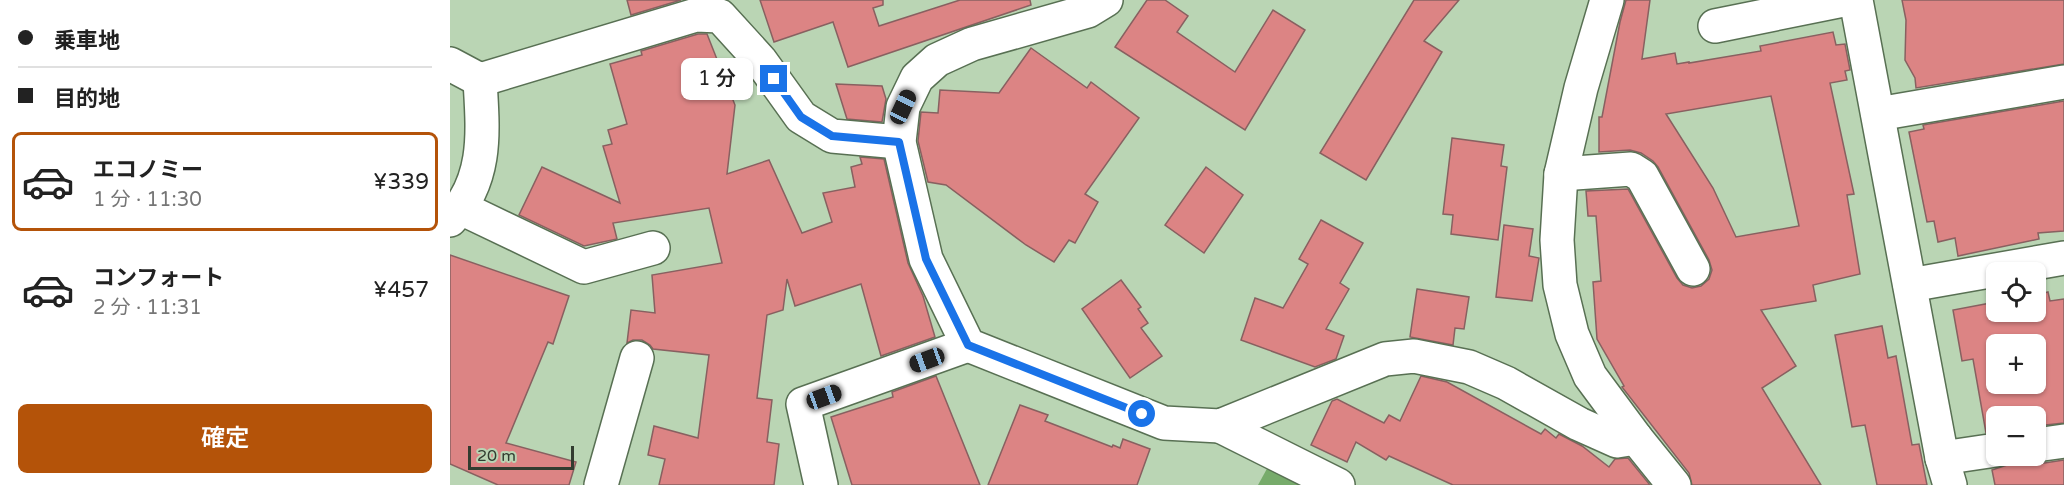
<!DOCTYPE html>
<html lang="ja">
<head>
<meta charset="utf-8">
<style>
  :root { --surface:#fff; --page:#f2f2f2; --text:#222; --muted:#767676; --line:#e0e0e0; --accent:#b45309 }
  body { margin:0; font-family:"Varela Round","Noto Sans JP",sans-serif; background:var(--page); color:var(--text); height:100vh; display:flex; flex-direction:column; font-size:22px; white-space:nowrap }
  * { box-sizing:border-box; margin:0 }
  p { font-size:20px; color:var(--muted) }
  .icon { flex:none; width:33px; height:33px; fill:none; stroke:currentColor; stroke-width:2; stroke-linecap:round; stroke-linejoin:round }
  .map { position:relative; flex:1; overflow:hidden }
  .details { display:flex; flex-direction:column; background:var(--surface); width:450px }
  .details>* { flex:none }
  .banner { display:grid; align-content:center; height:132px; padding:0 18px; background:var(--surface) }
  .buttons { position:absolute; left:1536px; top:262px; display:grid; gap:12px }
  .buttons a { display:grid; place-items:center; width:60px; height:60px; border-radius:9px; background:var(--surface); box-shadow:0 2px 4px #0004; font-size:30px }
  .scale { position:absolute; left:18px; bottom:15px; width:106px; box-sizing:border-box; padding-left:6px; border:3px solid #323c30; border-top:0; font-size:16px; line-height:21px; white-space:nowrap; color:#323c30; -webkit-text-stroke:4px #bad5b4; paint-order:stroke }
  .end { position:absolute; width:27px; height:27px; margin:-14px; border:8px solid #1a73e8; background:#fff; box-shadow:0 0 0 3px #fff }
  .from { border-radius:50% }
  .bubble { position:absolute; height:42px; border-radius:9px; background:var(--surface); box-shadow:0 2px 4px #0004; font-size:20px; font-weight:600; line-height:42px; text-align:center }
  .car { position:absolute; width:18px; height:36px; margin:-18px -9px; border-radius:8px; box-shadow:0 0 4px 2px #0007; background:linear-gradient(#222 24%,#8ab4d8 0 40%,#222 0 76%,#8ab4d8 0 86%,#222 0) }
  .banner b { display:flex; align-items:center; gap:21px; height:57px; font-size:22px }
  .banner b+b { border-top:2px solid var(--line) }
  .banner i { width:15px; height:15px; background:var(--text) }
  ul { padding:0; list-style:none }
  li { display:flex; align-items:center; gap:18px; height:99px; margin:0 12px 9px; padding:0 6px; border:3px solid transparent; border-radius:9px }
  li div { flex:1 }
  li b { display:block; font-size:22px }
  li em { font-style:normal; font-weight:600 }
  li.selected { border-color:var(--accent) }
  li>.icon { width:54px; height:54px; stroke-width:1.5 }
  .primary-button { display:flex; gap:12px; margin-top:auto; padding:12px 18px }
  .primary-button a { flex:1; height:69px; border-radius:9px; background:var(--accent); color:#fff; font-size:24px; font-weight:600; line-height:69px; text-align:center }
  main { display:flex; flex:1; min-height:0 }
  .map>svg:first-child { display:block }
  .green { fill:#77ab6b }
  .building { fill:#dc8484; stroke:#886060; stroke-width:1.5; fill-rule:evenodd }
  .lines { fill:none; stroke-linecap:round; stroke-linejoin:round }
  .minor-casing { stroke:#587053; stroke-width:36 }
  .minor { stroke:#fff; stroke-width:33 }
  .route { stroke:#1a73e8; stroke-width:8 }
</style>
</head>
<body>
<main>
<section class="details">
<div class="banner">
<b><i class="from"></i>乗車地</b>
<b><i></i>目的地</b>
</div>
<ul>
<li class="selected"><svg class="icon" aria-label="car" viewBox="0 0 24 24"><path d="M5 17H2v-5l4-1 3-4h7l3 4 3 1v5h-3M9 17h6M6 11h13"/><circle cx="7" cy="17" r="2"/><circle cx="17" cy="17" r="2"/></svg><div><b>エコノミー</b><p>1 分 · 11:30</p></div><em>¥339</em></li>
<li><svg class="icon" aria-label="car" viewBox="0 0 24 24"><path d="M5 17H2v-5l4-1 3-4h7l3 4 3 1v5h-3M9 17h6M6 11h13"/><circle cx="7" cy="17" r="2"/><circle cx="17" cy="17" r="2"/></svg><div><b>コンフォート</b><p>2 分 · 11:31</p></div><em>¥457</em></li>
</ul>
<div class="primary-button"><a>確定</a></div>
</section>
<div class="map">
<svg width="1614" height="485" viewBox="0 0 1614 485">
  <rect width="100%" height="100%" fill="#bad5b4"/>
  <path class="green" d="M819 465 860 485H808Z"/>
  <g class="building">
    <path d="M177 0H231L181 15Z"/>
    <path d="M310 0H433V5L423 8 429 26 510 0H580L581 5 398 67 383 22 324 42Z"/>
    <path d="M697 0H715L738 16 727 32 785 72 823 10 855 30 795 130 665 47Z"/>
    <path d="M964 0H1009L974 41 992 52 916 180 870 153Z"/>
    <path d="M1176 0H1200L1192 59 1225 53 1227 64 1239 62V63L1311 51 1310 46 1383 32 1386 45 1395 44 1400 70 1395 71 1397 80 1380 83 1404 194 1397 195 1410 274 1363 285 1366 301 1311 310 1346 366 1312 388 1371 485H1242L1239 473 1172 387 1174 386 1147 339 1143 282 1151 281 1146 216H1138L1136 191 1178 189 1227 278 1233 285 1242 288 1251 286 1259 279 1262 270 1259 260 1208 167 1203 161 1191 153 1180 150 1149 152V117H1152L1170 22ZM1321 96 1349 226 1286 237 1263 188 1216 114Z"/>
    <path d="M1452 0H1614V64L1466 88 1465 78 1455 60 1456 20Z"/>
    <path d="M248 34H257L285 105 277 174 319 160 352 233 382 222 373 193 405 187 401 167 412 164 410 157 434 159 458 263 473 296 485 337 431 356 411 284 345 306 337 279 333 310 317 315 307 398 322 400 317 442 329 444 324 485H209L215 459 198 455 204 426 248 438 259 355 203 349 200 345 192 340H183L177 343 181 310 205 313 202 275 272 263 259 208 163 223 167 239 134 246 69 215 92 167 170 203 153 146 162 144 158 130 177 124 160 64 192 55 191 51Z"/>
    <path d="M581 48 637 88 641 82 689 118 635 194 648 202 625 243 619 240 604 262 576 245 496 185 478 182 468 141 471 112 488 113 490 90 549 93Z"/>
    <path d="M386 84 432 86 436 99 432 122 397 119Z"/>
    <path d="M1614 101V231L1588 233 1589 239 1508 256 1505 238 1488 242 1484 221 1477 222 1459 132 1474 129 1473 125Z"/>
    <path d="M1002 138 1054 145 1051 166 1057 167 1048 240 1001 234 1003 215 993 214Z"/>
    <path d="M756 167 793 195 754 253 715 225Z"/>
    <path d="M871 220 913 243 890 283 899 289 876 329 894 336 886 359 865 367 791 340 805 298 833 308 858 264 849 259Z"/>
    <path d="M1054 225 1083 229 1079 256 1089 258 1082 301 1046 297Z"/>
    <path d="M0 255 119 296 103 344 98 342 56 443 126 462 119 485H48L0 464Z"/>
    <path d="M671 280 691 307 688 309 698 323 691 328 712 356 680 378 632 309Z"/>
    <path d="M967 289 1019 297 1014 329 1005 328 1003 345 960 337Z"/>
    <path d="M1598 292 1600 301 1614 299V423L1586 426V417H1546V432L1536 433 1523 359 1512 361 1503 310 1546 302V312H1586V295ZM1546 345H1586V384H1546Z"/>
    <path d="M1432 326 1438 358 1446 356 1462 445 1469 444 1477 485H1427L1415 425 1402 427 1385 335Z"/>
    <path d="M486 376 530 485H402L381 417 443 397 442 392Z"/>
    <path d="M971 376 997 382 1091 434 1095 429 1106 438 1109 434 1132 446 1159 467 1165 459 1178 458 1200 485H1003L939 456 936 460 906 442 897 462 861 445 882 401 887 399 934 423 939 415 950 421Z"/>
    <path d="M570 405 598 415 595 421 662 447 663 445 670 448 673 439 700 449 687 485H538Z"/>
    <path d="M1564 456H1571L1579 462 1588 464 1614 460V485H1545L1542 470 1557 465Z"/>
  </g>
  <g class="lines">
    <defs>
      <g id="minor">
        <path d="M656 0 638 11 522 44 487 60 467 78 453 107 449 142 476 259 518 345 714 423 770 426 935 359 964 356 1019 367 1056 383 1129 424 1167 441 1186 438"/>
        <path d="M1157 0 1131 88 1111 174 1107 240 1110 285 1122 334 1140 376 1186 438 1224 485"/>
        <path d="M1406 0 1492 458 1500 485"/>
        <path d="M1265 26 1393 0"/>
        <path d="M0 64 30 80 246 15 270 16 310 60 351 117 382 136 449 142"/>
        <path d="M1428 114 1614 82"/>
        <path d="M1111 174 1181 169 1192 176 1243 269"/>
        <path d="M11 208 134 267 203 248"/>
        <path d="M0 220C38 179 33 132 30 80"/>
        <path d="M1460 285 1614 258"/>
        <path d="M770 426 888 485"/>
        <path d="M1586 445 1614 441"/>
        <path d="M1492 458 1546 450"/>
        <path d="M151 485 187 358"/>
        <path d="M371 485 353 404 518 345"/>
      </g>
    </defs>
    <use href="#minor" class="minor-casing"/>
    <use href="#minor" class="minor"/>
  </g>
  <g class="lines">
    <path class="route" d="M324 79 351 117 382 136 449 142 476 259 518 345 692 414"/>
  </g>
</svg>
<div class="buttons">
<a><svg class="icon" aria-label="locate" viewBox="0 0 24 24"><circle cx="12" cy="12" r="6"/><path d="M12 2v4M12 18v4M2 12h4M18 12h4"/></svg></a>
<a>+</a>
<a>−</a>
</div>
<div class="scale">20 m</div>
<i class="end from" style="left:692px;top:414px"></i>
<i class="end" style="left:324px;top:79px"></i>
<div class="bubble" style="left:231px;top:58px;width:72px">1 分</div>
<i class="car" style="left:453px;top:107px;rotate:25deg"></i>
<i class="car" style="left:477px;top:360px;rotate:250deg"></i>
<i class="car" style="left:374px;top:397px;rotate:70deg"></i>
</div>
</main>
</body>
</html>
